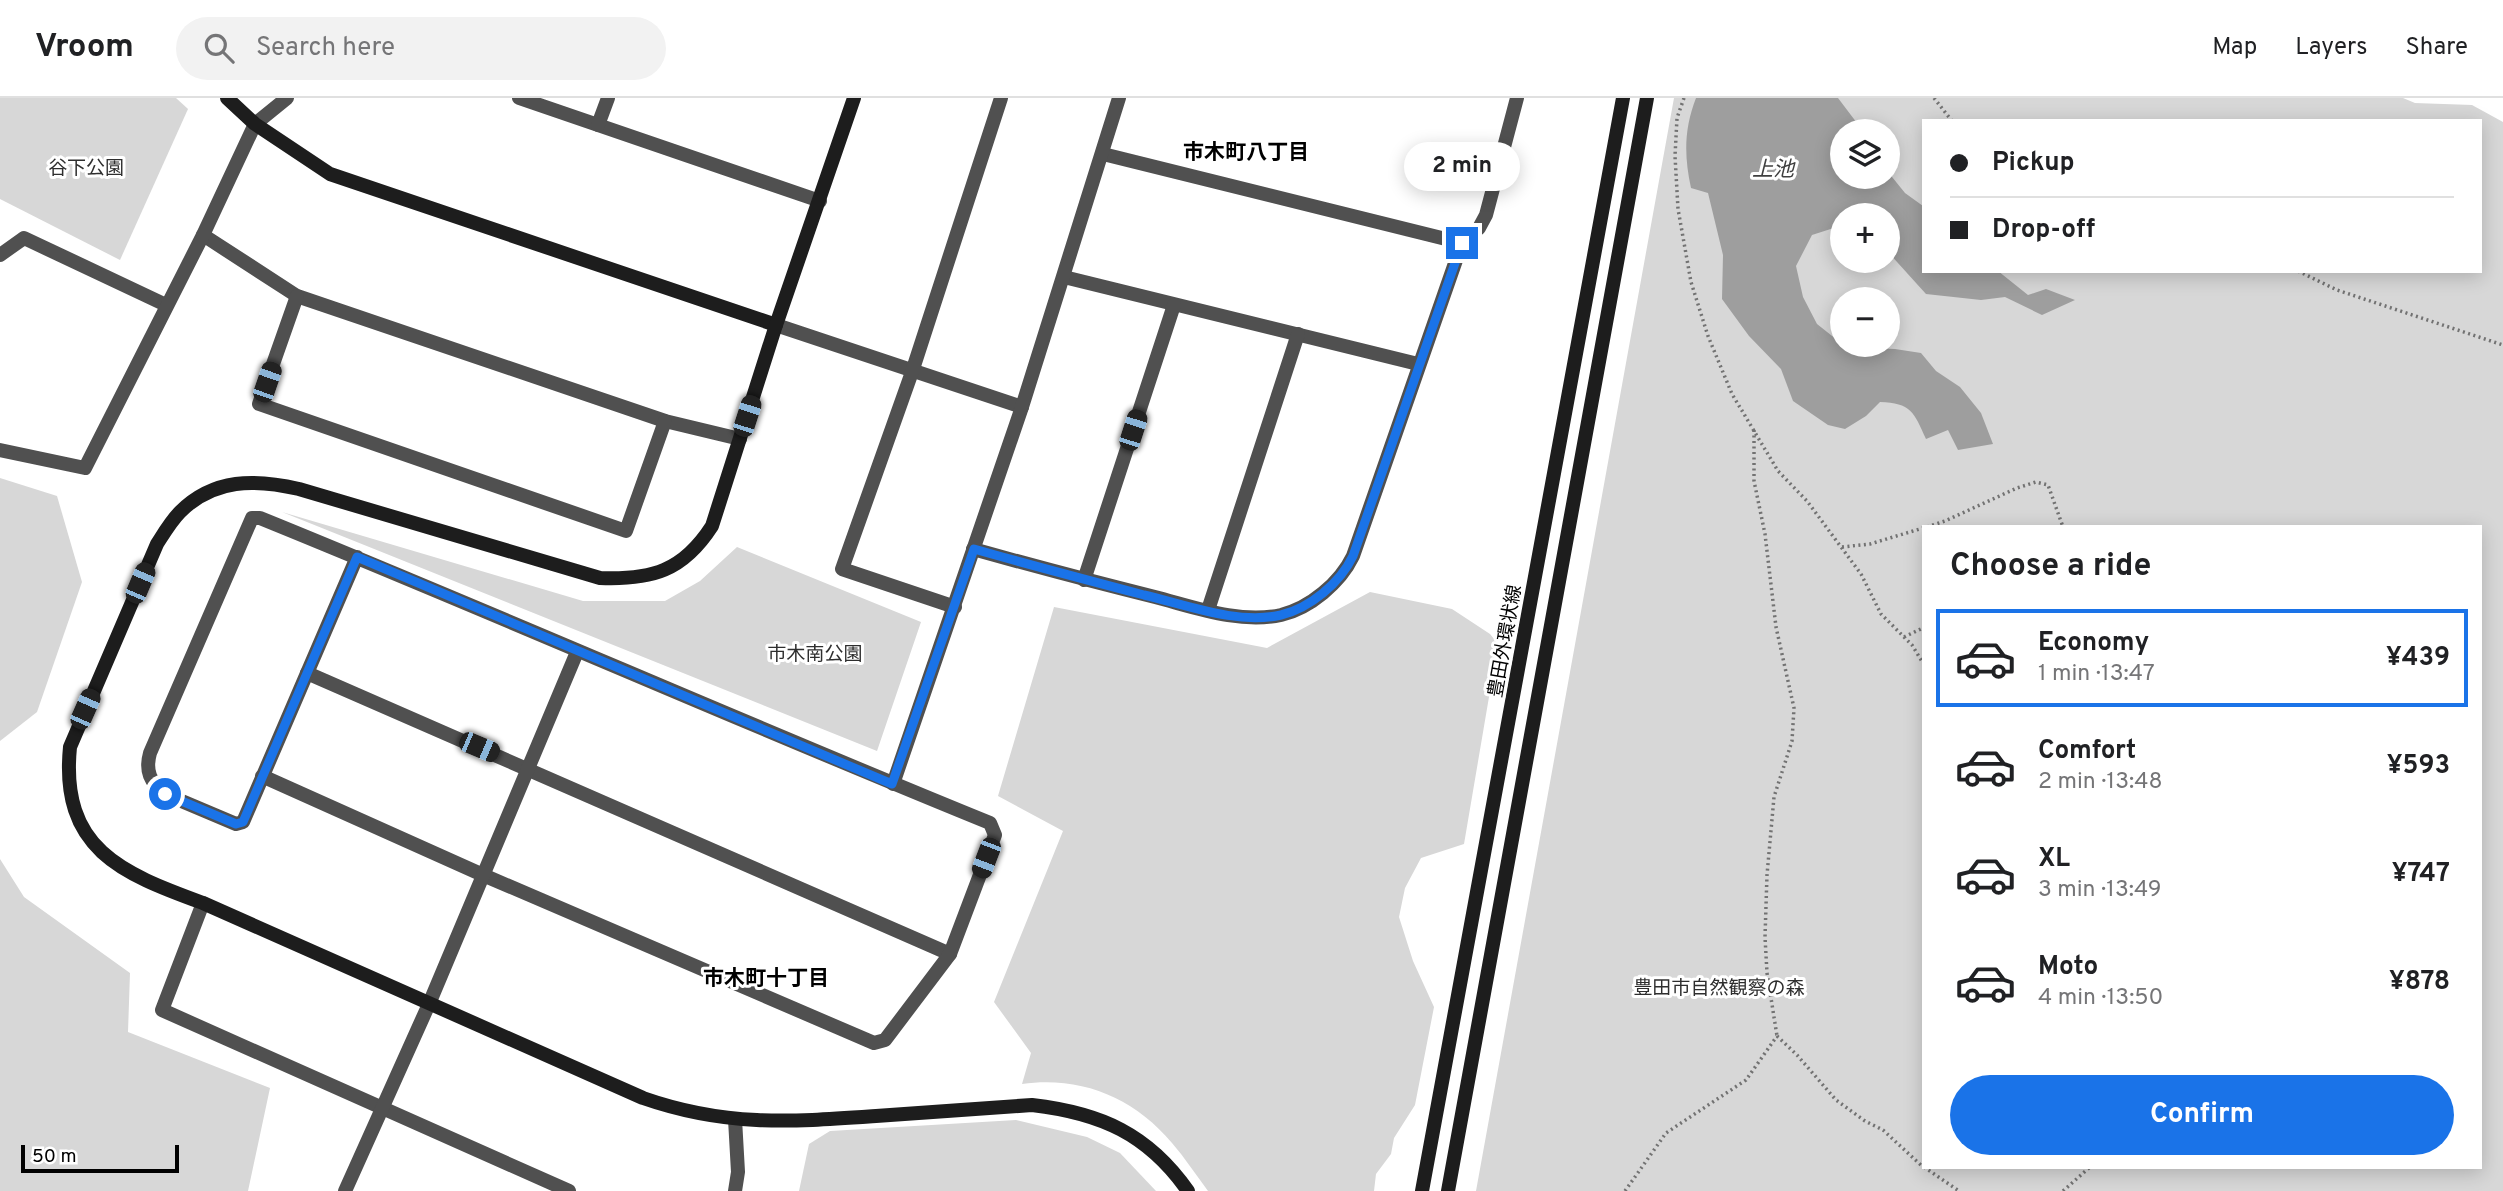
<!DOCTYPE html>
<html lang="en">
<head>
<meta charset="utf-8">
<style>
  :root { --surface:#fff; --page:#f2f2f2; --text:#202124; --muted:#757577; --line:#e0e0e0; --accent:#1a73e8 }
  body { margin:0; font-family:Overpass,"Noto Sans JP",sans-serif; background:var(--page); color:var(--text); height:100vh; display:flex; flex-direction:column; font-size:26px; white-space:nowrap }
  * { box-sizing:border-box; margin:0 }
  p { font-size:23px; color:var(--muted) }
  .icon { flex:none; width:38px; height:38px; fill:none; stroke:currentColor; stroke-width:2; stroke-linecap:round; stroke-linejoin:round }
  .map { position:relative; flex:1; overflow:hidden }
  .panel { position:absolute; left:1922px; top:427px; width:560px; height:644px; display:flex; flex-direction:column; background:var(--surface); border-radius:0px; box-shadow:0 4px 18px #0003 }
  .panel>* { flex:none }
  .banner { position:absolute; left:1922px; top:21px; width:560px; height:154px; border-radius:0px; box-shadow:0 4px 18px #0003; display:grid; align-content:center; height:154px; padding:0 28px; background:var(--surface) }
  .controls { position:absolute; left:1830px; top:21px; display:grid; gap:14px }
  .controls a { display:grid; place-items:center; width:70px; height:70px; border-radius:50%; background:var(--surface); box-shadow:0 4px 18px #0003; font-size:35px }
  .scale { position:absolute; left:21px; bottom:18px; width:158px; box-sizing:border-box; padding-left:7px; border:4px solid #000; border-top:0; font-size:19px; line-height:24px; white-space:nowrap; color:#000; -webkit-text-stroke:5px #fff; paint-order:stroke }
  .end { position:absolute; width:32px; height:32px; margin:-16px; border:9px solid #1a73e8; background:#fff; box-shadow:0 0 0 4px #fff }
  .from { border-radius:50% }
  .bubble { position:absolute; height:49px; border-radius:24px; background:var(--surface); box-shadow:0 4px 18px #0003; font-size:23px; font-weight:700; line-height:49px; text-align:center }
  .car { position:absolute; width:21px; height:42px; margin:-21px -10px; border-radius:9px; box-shadow:0 0 5px 2px #0007; background:linear-gradient(#222 24%,#8ab4d8 0 40%,#222 0 76%,#8ab4d8 0 86%,#222 0) }
  .banner b { display:flex; align-items:center; gap:24px; height:66px; font-size:26px }
  .banner b+b { border-top:2px solid var(--line) }
  .banner i { width:18px; height:18px; background:var(--text) }
  ul { padding:0; list-style:none }
  li { display:flex; align-items:center; gap:21px; height:98px; margin:0 14px 10px; padding:0 14px; border:4px solid transparent; border-radius:0px }
  li div { flex:1 }
  li b { display:block; font-size:26px }
  li em { font-style:normal; font-weight:700 }
  li.selected { border-color:var(--accent) }
  li>.icon { width:63px; height:63px; stroke-width:1.5 }
  h2 { padding:0 28px; font-size:32px; line-height:84px }
  .button { display:flex; gap:14px; margin-top:auto; padding:14px 28px }
  .button a { flex:1; height:80px; border-radius:42px; background:var(--accent); color:#fff; font-size:28px; font-weight:700; line-height:80px; text-align:center }
  header { display:flex; align-items:center; gap:42px; box-sizing:border-box; height:98px; padding:0 35px; background:var(--surface); border-bottom:2px solid var(--line) }
  header strong { font-size:33px }
  nav { display:flex; gap:38px; margin-inline-start:auto; font-size:24px }
  .search { width:490px; height:63px; background:var(--page); display:flex; align-items:center; gap:18px; box-sizing:border-box; padding:0 24px; border-radius:38px; color:var(--muted); font-size:26px }
  .map>svg:first-child { display:block }
  .green { fill:#d7d7d7; fill-rule:evenodd }
  .water { fill:#9e9e9e }
  .lines { fill:none; stroke-linecap:round; stroke-linejoin:round }
  .path { stroke:#727272; stroke-width:3.5; stroke-dasharray:2 3.5; stroke-linecap:butt }
  .street { stroke:#505050; stroke-width:14 }
  .secondary { stroke:#1d1d1d; stroke-width:14 }
  .route { stroke:#1a73e8; stroke-width:9 }
  .labels { text-anchor:middle; stroke-width:6; stroke-linejoin:round; paint-order:stroke }
  .park-label { font-size:19px; fill:#2e2e2e; stroke:#fff }
  .street-label { font-size:19px; fill:#000; stroke:#fff }
  .neighbourhood-label { font-size:21px; font-weight:bold; fill:#000; stroke:#fff }
  .water-label { font-size:21px; font-style:italic; fill:#3f3f3f; stroke:#fff }
</style>
</head>
<body>
<header>
<strong>Vroom</strong>
<div class="search"><svg class="icon" aria-label="search" viewBox="0 0 24 24"><circle cx="10" cy="10" r="6"/><path d="M15 15l6 6"/></svg>Search here</div>
<nav><a>Map</a><a>Layers</a><a>Share</a></nav>
</header>
<div class="map">
<svg width="2503" height="1093" viewBox="0 0 2503 1093">
  <rect width="100%" height="100%" fill="#fff"/>
  <g class="green">
    <path d="M0 0H176L188 11 120 162 0 101Z"/>
    <path d="M1674 0H2403L2415 5 2472 7 2503 24V1093H1476ZM1923 23H2480V173H1923ZM1843 33H1888V79H1843ZM1843 117H1888V163H1843ZM1843 201H1888V247H1843ZM1923 429H2480V1069H1923Z"/>
    <path d="M0 380 57 398 82 484 37 614 0 643Z"/>
    <path d="M282 414 583 503H665L700 483 737 449 921 524 877 653Z"/>
    <path d="M1370 494 1452 511 1490 536 1498 546 1464 746 1421 760 1405 790 1399 819 1413 863 1434 909 1415 1007 1394 1040 1391 1056 1376 1076 1374 1093H1208C1196 1077 1185 1060 1172 1045 1133 999 1081 978 1022 986L1031 955 994 904 1063 733 998 698 1054 509 1267 550Z"/>
    <path d="M0 761 24 799 130 875 128 934 270 990 248 1093H0Z"/>
    <path d="M1016 1022 1087 1039 1120 1055 1156 1093H799L809 1046 830 1033Z"/>
  </g>
  <path class="water" d="M1696 0H1838L1863 33H1843V79H1888V74L1905 95 1923 108V173H1998L2028 197 2046 191 2075 202 2042 217 2005 199 1981 202 1926 196 1888 154V117H1843V127L1812 137 1796 168 1803 199 1817 226 1846 249 1895 251 1921 255 1936 273 1960 289 1981 315 1993 346 1958 352 1948 332 1926 341C1914 314 1911 305 1880 304L1866 318 1845 331 1828 327 1793 303 1781 271 1749 238 1722 201 1723 157 1708 95 1691 90C1684 58 1684 31 1696 0Z"/>
  <g class="lines">
    <g class="path">
      <path d="M1684 0 1677 20 1675 58 1678 111 1691 184 1708 238 1732 296 1778 373 1807 403 1861 476 1881 516 1912 547 1923 565"/>
      <path d="M1934 0 1952 23"/>
      <path d="M2298 173 2337 192 2503 247"/>
      <path d="M1754 332V383L1765 436 1776 529 1794 610 1792 643 1774 699 1767 777 1765 839 1767 875 1777 938"/>
      <path d="M1927 429 1945 423 2017 390 2036 384 2048 387 2063 429"/>
      <path d="M1842 449 1870 446 1923 430"/>
      <path d="M1904 539 1923 530"/>
      <path d="M1777 938 1797 957 1836 1002 1865 1023 1883 1032 1923 1069"/>
      <path d="M1924 1069 1959 1093"/>
      <path d="M1625 1093 1666 1035 1746 982 1777 938"/>
      <path d="M2063 1093 2090 1069"/>
    </g>
    <g class="street">
      <path d="M519 0 820 103"/>
      <path d="M598 27 608 0"/>
      <path d="M1103 56 1462 145"/>
      <path d="M203 137 297 198 665 323 740 341"/>
      <path d="M0 157 24 140 166 207"/>
      <path d="M1064 179 1418 266"/>
      <path d="M297 198 259 306 626 433 665 323"/>
      <path d="M776 227 1022 309"/>
      <path d="M0 352 85 370 203 137 255 26 287 0"/>
      <path d="M973 451C1034 468 1094 484 1155 499 1194 509 1239 526 1281 517 1310 510 1340 485 1353 458L1462 145 1479 130 1486 117 1517 0"/>
      <path d="M1084 482 1174 207"/>
      <path d="M955 509 842 471 912 274 1001 0"/>
      <path d="M1208 512 1298 236"/>
      <path d="M307 575 950 856"/>
      <path d="M262 678 483 777 874 945 885 942 950 856 995 737 990 725C746 626 504 519 260 420H252L150 655C145 673 150 684 165 696L236 726 243 724 357 459"/>
      <path d="M893 686 1022 309 1119 0"/>
      <path d="M203 805 162 912 569 1093"/>
      <path d="M735 1021 738 1074 735 1093"/>
      <path d="M345 1093 429 906 577 554"/>
    </g>
    <g class="secondary">
      <path d="M227 0 255 26 330 76 776 227"/>
      <path d="M854 0 776 227 712 428C683 473 652 482 600 480L299 391C255 381 214 380 180 414 171 423 164 435 157 446L70 649C60 751 121 775 203 805L643 1000C726 1029 790 1024 876 1018 928 1014 980 1011 1032 1007 1101 1015 1148 1036 1188 1093"/>
      <path d="M1422 1093 1623 0"/>
      <path d="M1448 1093 1647 0"/>
    </g>
  </g>
  <g class="lines">
    <path class="route" d="M165 696 236 726 243 724 357 459 892 686 974 451C1030 467 1087 482 1144 497 1187 507 1237 527 1281 517 1310 510 1340 485 1353 458L1462 145"/>
  </g>
  <g class="labels">
    <g class="park-label">
      <text x="86" y="76">谷下公園</text>
      <text x="815" y="562">市木南公園</text>
      <text x="1719" y="896">豊田市自然観察の森</text>
    </g>
    <g class="street-label">
      <text transform="translate(1504 543) rotate(-80)" y="7">豊田外環状線</text>
    </g>
    <g class="neighbourhood-label">
      <text x="1246" y="61">市木町八丁目</text>
      <text x="766" y="887">市木町十丁目</text>
    </g>
    <g class="water-label">
      <text x="1773" y="78">上池</text>
    </g>
  </g>
</svg>
<div class="controls">
<a><svg class="icon" aria-label="layers" viewBox="0 0 24 24"><path d="M12 4l9 5-9 5-9-5zM3 14l9 5 9-5"/></svg></a>
<a>+</a>
<a>−</a>
</div>
<div class="scale">50 m</div>
<i class="end from" style="left:165px;top:696px"></i>
<i class="end" style="left:1462px;top:145px"></i>
<div class="bubble" style="left:1404px;top:44px;width:116px">2 min</div>
<i class="car" style="left:267px;top:284px;rotate:19deg"></i>
<i class="car" style="left:747px;top:318px;rotate:18deg"></i>
<i class="car" style="left:1133px;top:332px;rotate:18deg"></i>
<i class="car" style="left:140px;top:485px;rotate:23deg"></i>
<i class="car" style="left:85px;top:611px;rotate:24deg"></i>
<i class="car" style="left:479px;top:649px;rotate:113deg"></i>
<i class="car" style="left:986px;top:760px;rotate:201deg"></i>
<div class="banner">
<b><i class="from"></i>Pickup</b>
<b><i></i>Drop-off</b>
</div>
<section class="panel">
<h2>Choose a ride</h2>
<ul>
<li class="selected"><svg class="icon" aria-label="car" viewBox="0 0 24 24"><path d="M5 17H2v-5l4-1 3-4h7l3 4 3 1v5h-3M9 17h6M6 11h13"/><circle cx="7" cy="17" r="2"/><circle cx="17" cy="17" r="2"/></svg><div><b>Economy</b><p>1 min · 13:47</p></div><em>¥439</em></li>
<li><svg class="icon" aria-label="car" viewBox="0 0 24 24"><path d="M5 17H2v-5l4-1 3-4h7l3 4 3 1v5h-3M9 17h6M6 11h13"/><circle cx="7" cy="17" r="2"/><circle cx="17" cy="17" r="2"/></svg><div><b>Comfort</b><p>2 min · 13:48</p></div><em>¥593</em></li>
<li><svg class="icon" aria-label="car" viewBox="0 0 24 24"><path d="M5 17H2v-5l4-1 3-4h7l3 4 3 1v5h-3M9 17h6M6 11h13"/><circle cx="7" cy="17" r="2"/><circle cx="17" cy="17" r="2"/></svg><div><b>XL</b><p>3 min · 13:49</p></div><em>¥747</em></li>
<li><svg class="icon" aria-label="car" viewBox="0 0 24 24"><path d="M5 17H2v-5l4-1 3-4h7l3 4 3 1v5h-3M9 17h6M6 11h13"/><circle cx="7" cy="17" r="2"/><circle cx="17" cy="17" r="2"/></svg><div><b>Moto</b><p>4 min · 13:50</p></div><em>¥878</em></li>
</ul>
<div class="button"><a>Confirm</a></div>
</section>
</div>
</body>
</html>
